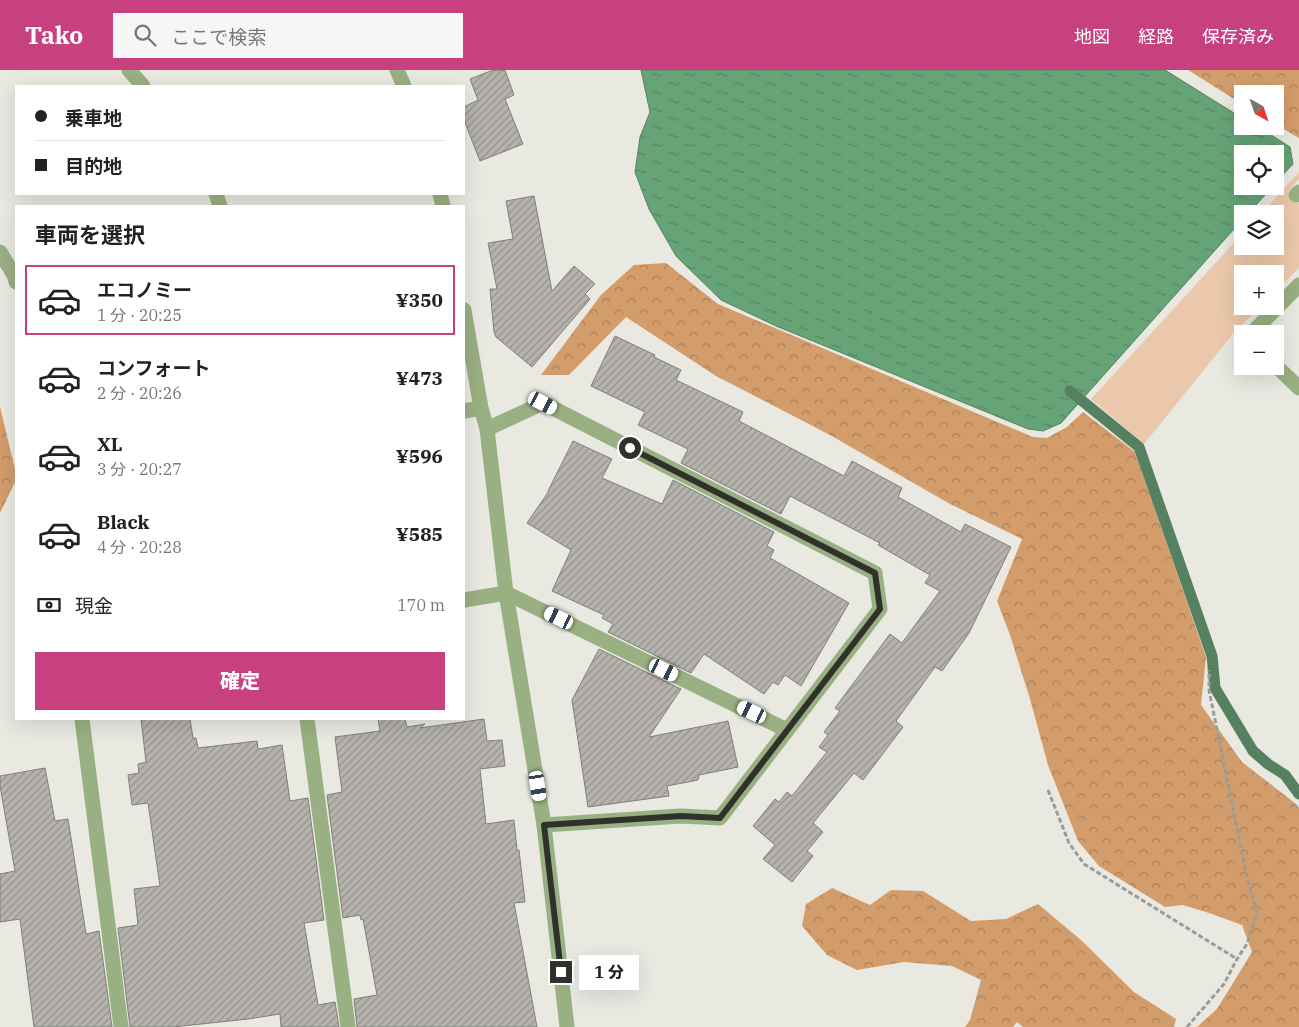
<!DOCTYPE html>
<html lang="ja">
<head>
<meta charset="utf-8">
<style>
  :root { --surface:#fff; --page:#f6f6f6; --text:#222; --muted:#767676; --line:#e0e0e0; --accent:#c74181 }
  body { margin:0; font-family:"IBM Plex Serif","Noto Sans JP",serif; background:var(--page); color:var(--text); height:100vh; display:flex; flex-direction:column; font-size:19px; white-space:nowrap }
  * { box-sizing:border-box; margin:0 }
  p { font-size:16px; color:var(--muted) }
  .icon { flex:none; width:28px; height:28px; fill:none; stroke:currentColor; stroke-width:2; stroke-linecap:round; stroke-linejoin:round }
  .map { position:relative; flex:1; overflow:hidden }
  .panel { position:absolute; left:15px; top:135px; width:450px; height:515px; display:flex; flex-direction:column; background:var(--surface); border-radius:0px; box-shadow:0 5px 20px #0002 }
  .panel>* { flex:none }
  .top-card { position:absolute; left:15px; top:15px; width:450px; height:110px; border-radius:0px; box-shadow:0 5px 20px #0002; display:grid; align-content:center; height:110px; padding:0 20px; background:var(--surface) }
  .needle { width:32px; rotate:140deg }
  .fabs { position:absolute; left:1234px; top:15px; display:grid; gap:10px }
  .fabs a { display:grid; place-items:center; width:50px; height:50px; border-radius:0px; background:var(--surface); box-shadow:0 5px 20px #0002; font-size:25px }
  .end { position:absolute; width:22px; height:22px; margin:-11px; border:6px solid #30302d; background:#fff; box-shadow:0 0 0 2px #fff }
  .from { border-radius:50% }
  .bubble { position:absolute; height:35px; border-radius:0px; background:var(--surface); box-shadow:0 5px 20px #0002; font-size:16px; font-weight:800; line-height:35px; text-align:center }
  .car { position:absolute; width:15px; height:30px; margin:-15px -8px; border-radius:6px; box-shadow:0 0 4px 1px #0007; background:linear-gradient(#fff 24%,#345 0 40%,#fff 0 76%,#345 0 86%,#fff 0) }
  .top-card b { display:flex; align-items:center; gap:18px; height:48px; font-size:19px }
  .top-card b+b { border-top:1px solid var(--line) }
  .top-card i { width:12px; height:12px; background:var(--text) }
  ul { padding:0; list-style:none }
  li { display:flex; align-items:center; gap:15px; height:70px; margin:0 10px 8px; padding:0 10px; border:2px solid transparent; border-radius:0px }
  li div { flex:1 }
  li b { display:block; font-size:19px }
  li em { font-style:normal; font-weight:800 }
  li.active { border-color:var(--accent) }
  li>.icon { width:45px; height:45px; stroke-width:1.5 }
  h2 { padding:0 20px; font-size:22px; line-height:60px }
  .pay { display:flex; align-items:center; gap:12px; height:55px; padding:0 20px; font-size:19px }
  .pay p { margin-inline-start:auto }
  .action { display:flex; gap:10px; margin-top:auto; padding:10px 20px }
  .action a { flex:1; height:58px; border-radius:0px; background:var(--accent); color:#fff; font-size:20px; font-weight:800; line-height:58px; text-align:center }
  header { display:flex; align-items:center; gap:30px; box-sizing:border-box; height:70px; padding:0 25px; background:var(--accent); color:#fff }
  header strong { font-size:24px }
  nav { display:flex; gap:28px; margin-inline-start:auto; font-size:18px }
  .search { width:350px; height:45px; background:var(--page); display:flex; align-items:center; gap:12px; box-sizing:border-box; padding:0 18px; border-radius:0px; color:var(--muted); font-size:19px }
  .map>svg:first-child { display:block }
  .grass { fill:#ebc8ab }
  .forest { fill:url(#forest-crowns) }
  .water { fill:url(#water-ripples); stroke:#568161 }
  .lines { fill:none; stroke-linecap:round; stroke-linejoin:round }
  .stream { stroke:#568161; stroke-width:11 }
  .building { fill:url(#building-hatch); stroke:#807e78 }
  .path { stroke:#9c9c97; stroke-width:3; stroke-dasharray:5 2.5; stroke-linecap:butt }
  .minor { stroke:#99b082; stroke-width:15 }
  .route { stroke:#30302d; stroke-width:6 }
</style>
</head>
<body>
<header>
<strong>Tako</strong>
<div class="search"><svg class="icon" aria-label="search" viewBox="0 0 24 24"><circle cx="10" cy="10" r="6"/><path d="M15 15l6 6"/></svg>ここで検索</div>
<nav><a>地図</a><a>経路</a><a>保存済み</a></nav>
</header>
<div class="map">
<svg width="1299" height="957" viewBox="0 0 1299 957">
  <defs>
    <pattern id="forest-crowns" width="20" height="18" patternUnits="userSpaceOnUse" patternTransform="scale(1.25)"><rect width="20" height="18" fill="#d39c6b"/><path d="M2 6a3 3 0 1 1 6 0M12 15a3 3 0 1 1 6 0" fill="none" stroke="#ac8058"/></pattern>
    <pattern id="water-ripples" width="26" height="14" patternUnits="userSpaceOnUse" patternTransform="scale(1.25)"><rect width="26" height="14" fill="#66a477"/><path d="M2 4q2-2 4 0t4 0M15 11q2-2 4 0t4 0" fill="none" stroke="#548662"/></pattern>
    <pattern id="building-hatch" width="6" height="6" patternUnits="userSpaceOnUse" patternTransform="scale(1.25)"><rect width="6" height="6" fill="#b6b3ad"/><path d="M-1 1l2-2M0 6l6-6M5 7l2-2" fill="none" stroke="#94928d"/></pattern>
  </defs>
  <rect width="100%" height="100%" fill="#e9e9e2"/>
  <path class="grass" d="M1299 102V109L1288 122 1299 134V198L1275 222V204H1242V236H1261L1233 264 1144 374 1091 329 1242 164V176H1275V144H1261Z"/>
  <g class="forest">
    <path d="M1188 0H1299V68L1275 54V24H1242V34Z"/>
    <path d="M666 193 718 234 1033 367 1047 368 1067 357 1083 342 1135 382 1206 587 1201 635 1242 692 1296 734 1299 738V957H1197L1217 939 1252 882 1242 855 1209 843 1183 835 1165 837 1099 796 1078 771 1048 695 1030 629 1010 565 997 531 1022 469 950 434 830 365 716 306 626 247 569 305H541L601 225 634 195Z"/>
    <path d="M0 337 16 403V410L0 443Z"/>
    <path d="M832 818 870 835 891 820 923 821 971 851 1006 849 1038 834 1081 870 1134 922 1176 949 1174 957H1023L1017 952 1013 957H965L970 950 981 910 952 896 904 892 857 900 827 885 802 856 806 834Z"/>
  </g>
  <path class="water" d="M641 0H1165L1242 48V56H1257L1290 77 1293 94 1275 113V84H1242V116H1273L1248 144H1242V150L1061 353 1043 361 1028 359 776 256 721 230 676 186 649 139 635 102 640 67 650 42Z"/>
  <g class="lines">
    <path class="stream" d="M1070 321 1139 377 1212 586 1215 618 1253 681 1268 694 1285 705 1299 724"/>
  </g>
  <g class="building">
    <path d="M493 0H505L514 25 505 29 523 74 480 91 464 50V37L478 30 470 9Z"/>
    <path d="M534 126 552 221 574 196 595 214 585 224 590 229 532 297 496 267 494 262 490 219H497L488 173 513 169 506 131Z"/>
    <path d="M615 266 655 285 654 287 681 300 676 310 743 342 739 351 844 406 852 391 902 418 898 427 961 462 965 454 1011 477 969 563 942 601 935 597 896 651 903 657 863 710 854 703 813 753 823 762 807 781 813 786 792 812 763 789 775 775 753 756 775 729 779 732 787 722 792 726 827 682 819 677 828 665 824 662 840 641 835 638 890 564 902 573 940 521 925 513 930 505 878 475 880 473 790 426 781 444 681 393 688 379 638 355 645 342 591 316Z"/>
    <path d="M573 371 612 389 602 408 662 434 673 410 774 462 767 476 774 480 770 488 849 533 801 616 785 605 778 615 773 612 764 624 704 584 691 603 608 562 613 554 602 548 604 545 552 521 571 480 527 453 549 421H548Z"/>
    <path d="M599 579 681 619 649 667 728 651 738 697 699 705 698 710 667 716 669 726 588 737 572 630Z"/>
    <path d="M141 649H190L193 668H196L198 678 257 671 258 679 282 675 290 731 308 728 324 850 304 853 318 935 335 932 339 957H281L280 944 248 949 173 957H130L118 858 138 855 134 819 160 816 148 733 132 735 128 705 139 703 138 694 146 692Z"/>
    <path d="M378 649H405L407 657 425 654 420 658 484 649 487 671 502 670 505 696 480 699 486 754 514 750 517 780H519L525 832 514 833 537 957H357L354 929 377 925 363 849 361 850 360 845 343 848 327 725 342 722 335 667 380 661Z"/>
    <path d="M45 698 55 751 68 749 86 864 99 861 112 957H34L20 849 0 852V804L15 801 0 716V706Z"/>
  </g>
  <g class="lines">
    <g class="path">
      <path d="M1048 720 1069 773 1084 794 1237 889"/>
      <path d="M1187 957 1224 914 1237 889 1247 874 1257 843 1246 803 1209 620V600"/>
    </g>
    <g class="minor">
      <path d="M129 0 143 16"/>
      <path d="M397 0 404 16"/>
      <path d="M216 124 220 136"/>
      <path d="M440 124 443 136"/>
      <path d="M1296 125 1299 122"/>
      <path d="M0 182 14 205 16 212"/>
      <path d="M464 240 481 338 487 359 506 523 544 755 567 957"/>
      <path d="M1251 264 1299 215"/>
      <path d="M1275 295 1299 318"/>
      <path d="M464 341 481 338"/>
      <path d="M487 359 543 333 875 503 880 539 720 748 681 746 544 755"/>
      <path d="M464 530 506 523 787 660"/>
      <path d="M82 649 121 957"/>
      <path d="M307 649 348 957"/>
    </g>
  </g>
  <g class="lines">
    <path class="route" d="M561 902 544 755 681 746 720 748 880 539 875 503 630 378"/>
  </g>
</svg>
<div class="fabs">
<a><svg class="needle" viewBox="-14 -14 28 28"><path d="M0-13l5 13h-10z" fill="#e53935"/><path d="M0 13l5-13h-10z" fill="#767676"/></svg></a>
<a><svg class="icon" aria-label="locate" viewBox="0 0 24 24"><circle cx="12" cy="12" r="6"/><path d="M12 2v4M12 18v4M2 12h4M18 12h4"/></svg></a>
<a><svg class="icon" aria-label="layers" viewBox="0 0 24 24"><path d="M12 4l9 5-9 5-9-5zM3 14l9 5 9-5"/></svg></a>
<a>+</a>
<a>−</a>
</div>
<i class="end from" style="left:630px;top:378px"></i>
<i class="end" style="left:561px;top:902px"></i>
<div class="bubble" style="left:579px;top:885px;width:60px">1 分</div>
<i class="car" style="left:543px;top:333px;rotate:117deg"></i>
<i class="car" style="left:559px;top:548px;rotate:296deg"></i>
<i class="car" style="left:664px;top:600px;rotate:116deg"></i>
<i class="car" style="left:752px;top:642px;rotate:296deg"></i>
<i class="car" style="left:538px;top:716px;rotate:171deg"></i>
<div class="top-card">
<b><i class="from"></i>乗車地</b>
<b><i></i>目的地</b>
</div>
<section class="panel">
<h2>車両を選択</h2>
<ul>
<li class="active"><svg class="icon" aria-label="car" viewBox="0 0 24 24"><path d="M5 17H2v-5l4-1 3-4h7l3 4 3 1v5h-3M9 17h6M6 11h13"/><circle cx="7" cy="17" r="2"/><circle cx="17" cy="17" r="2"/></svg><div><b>エコノミー</b><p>1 分 · 20:25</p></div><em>¥350</em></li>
<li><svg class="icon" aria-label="car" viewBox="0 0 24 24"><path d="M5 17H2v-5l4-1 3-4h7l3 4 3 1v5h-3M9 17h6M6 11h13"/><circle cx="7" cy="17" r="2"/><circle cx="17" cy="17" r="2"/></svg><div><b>コンフォート</b><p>2 分 · 20:26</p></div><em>¥473</em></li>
<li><svg class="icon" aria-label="car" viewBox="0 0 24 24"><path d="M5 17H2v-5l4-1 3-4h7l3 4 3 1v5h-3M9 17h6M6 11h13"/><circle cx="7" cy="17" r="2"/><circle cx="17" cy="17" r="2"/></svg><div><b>XL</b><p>3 分 · 20:27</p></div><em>¥596</em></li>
<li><svg class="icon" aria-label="car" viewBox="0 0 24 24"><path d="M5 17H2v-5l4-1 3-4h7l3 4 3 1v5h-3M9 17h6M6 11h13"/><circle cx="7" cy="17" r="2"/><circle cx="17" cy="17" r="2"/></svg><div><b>Black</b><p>4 分 · 20:28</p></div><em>¥585</em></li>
</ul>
<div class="pay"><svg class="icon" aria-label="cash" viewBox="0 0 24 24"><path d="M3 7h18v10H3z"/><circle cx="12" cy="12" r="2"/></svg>現金<p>170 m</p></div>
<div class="action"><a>確定</a></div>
</section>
</div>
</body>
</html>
